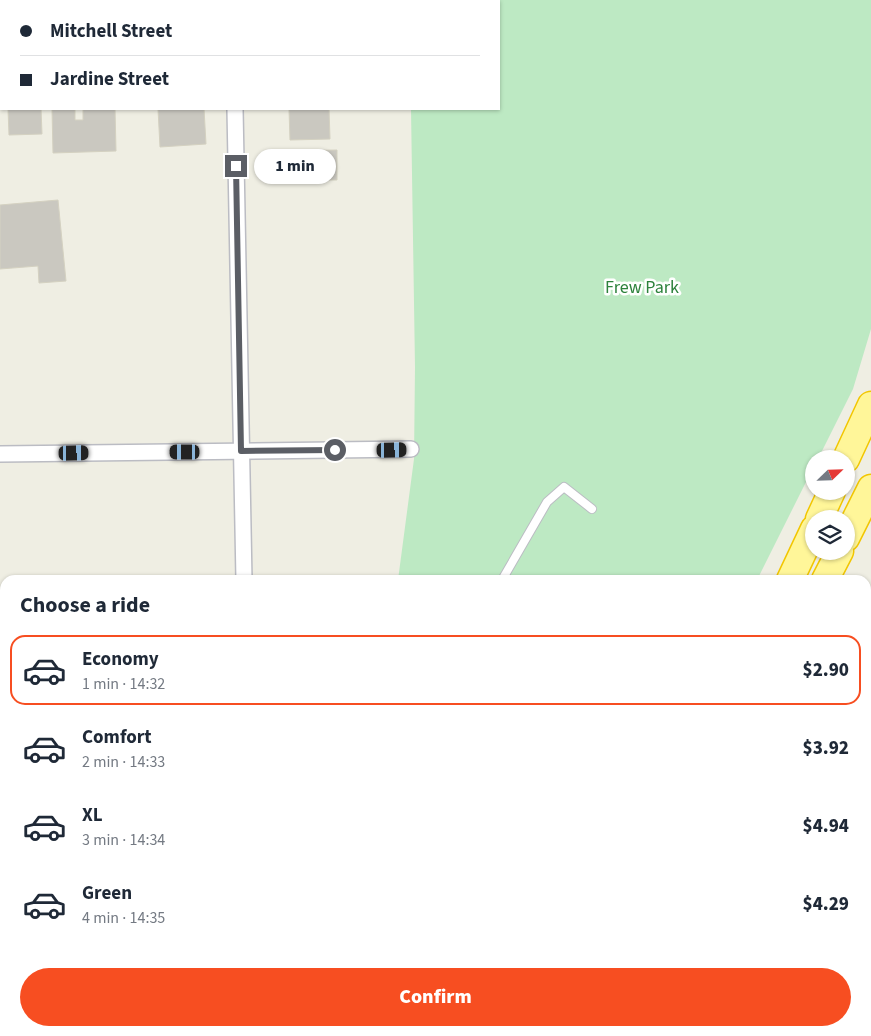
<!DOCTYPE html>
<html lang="en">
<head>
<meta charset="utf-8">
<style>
  :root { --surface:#fff; --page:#f6f6f7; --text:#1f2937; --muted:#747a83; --line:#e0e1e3; --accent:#f74e21 }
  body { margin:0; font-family:"Source Sans 3",sans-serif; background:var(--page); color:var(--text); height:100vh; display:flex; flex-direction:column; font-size:19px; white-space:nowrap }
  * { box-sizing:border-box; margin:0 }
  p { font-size:16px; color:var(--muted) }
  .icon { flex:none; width:28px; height:28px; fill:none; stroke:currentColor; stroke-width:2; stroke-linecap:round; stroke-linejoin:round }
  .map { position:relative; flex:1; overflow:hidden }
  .panel { position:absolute; left:0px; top:575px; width:871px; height:461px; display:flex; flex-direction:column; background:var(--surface); border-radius:15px 15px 0 0; box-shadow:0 1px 4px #0004 }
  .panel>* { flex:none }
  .guide { position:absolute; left:0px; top:0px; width:500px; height:110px; box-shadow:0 1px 4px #0004; display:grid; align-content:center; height:110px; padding:0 20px; background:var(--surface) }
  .needle { width:32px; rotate:67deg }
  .controls { position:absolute; left:805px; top:450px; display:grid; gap:10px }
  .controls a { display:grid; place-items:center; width:50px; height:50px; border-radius:50%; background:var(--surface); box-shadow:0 1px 4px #0004; font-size:25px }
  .end { position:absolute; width:22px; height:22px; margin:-11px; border:6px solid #5b5e65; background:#fff; box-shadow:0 0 0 2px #fff }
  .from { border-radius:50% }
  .bubble { position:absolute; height:35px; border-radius:18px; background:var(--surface); box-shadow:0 1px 4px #0004; font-size:16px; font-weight:800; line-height:35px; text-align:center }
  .car { position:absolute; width:15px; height:30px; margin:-15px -8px; border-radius:6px; box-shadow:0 0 4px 1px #0007; background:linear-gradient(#222 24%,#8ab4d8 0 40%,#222 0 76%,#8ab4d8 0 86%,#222 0) }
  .guide b { display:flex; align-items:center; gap:18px; height:48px; font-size:19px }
  .guide b+b { border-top:1px solid var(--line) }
  .guide i { width:12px; height:12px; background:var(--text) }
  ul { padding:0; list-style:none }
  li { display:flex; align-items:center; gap:15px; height:70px; margin:0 10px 8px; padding:0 10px; border:2px solid transparent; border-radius:15px }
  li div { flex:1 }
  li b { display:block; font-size:19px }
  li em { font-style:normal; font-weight:800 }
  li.active { border-color:var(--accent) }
  li>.icon { width:45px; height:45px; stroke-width:1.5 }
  h2 { padding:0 20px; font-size:22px; line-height:60px }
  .primary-button { display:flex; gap:10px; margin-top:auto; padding:10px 20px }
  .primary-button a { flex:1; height:58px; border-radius:30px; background:var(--accent); color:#fff; font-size:20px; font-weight:800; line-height:58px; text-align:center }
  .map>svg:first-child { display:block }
  .green { fill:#bde9c3 }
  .building { fill:#cac8c0; stroke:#d4d1c1 }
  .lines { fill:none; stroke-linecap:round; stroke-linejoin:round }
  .service-casing { stroke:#bbbcc3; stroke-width:10 }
  .minor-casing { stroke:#bbbcc3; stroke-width:18 }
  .trunk-casing { stroke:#f2c600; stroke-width:29 }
  .service { stroke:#fff; stroke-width:8 }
  .minor { stroke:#fff; stroke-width:15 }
  .trunk { stroke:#fff699; stroke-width:26 }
  .route { stroke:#5b5e65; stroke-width:6 }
  .labels { text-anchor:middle; stroke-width:5; stroke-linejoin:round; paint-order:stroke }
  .park-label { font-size:18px; fill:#2d823c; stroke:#fff }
</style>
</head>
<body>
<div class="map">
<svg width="871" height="1036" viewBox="0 0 871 1036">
  <rect width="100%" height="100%" fill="#efeee3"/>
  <g class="green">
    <path d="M409 0H871V329L853 389 818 459H814V466L757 580H398L414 459 415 367 411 109H499V1Z"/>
    <path d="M866 614 871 617V1036H624L627 1031H866Z"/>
  </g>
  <g class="building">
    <path d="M294 0H344L294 1Z"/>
    <path d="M8 109H41L42 134 9 135Z"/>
    <path d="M52 109H75V120H83V109H115L116 151 53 153Z"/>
    <path d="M158 109H204L206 144 160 147Z"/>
    <path d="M289 109H329L330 139 290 140Z"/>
    <path d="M337 150V180H281L280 151Z"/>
    <path d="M58 200 66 281 39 283 38 266 0 269V205Z"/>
    <path d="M720 1031H764L759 1036H715Z"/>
  </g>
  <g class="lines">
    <defs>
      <g id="service">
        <path d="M285 0V1"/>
        <path d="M386 0V1"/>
        <path d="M502 580 547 502 564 487 592 509"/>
      </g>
      <g id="minor">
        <path d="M233 0V1"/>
        <path d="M235 109 244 580"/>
        <path d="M0 454 411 449"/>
        <path d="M866 605 871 607"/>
        <path d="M0 832 5 831"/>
        <path d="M255 1031V1036"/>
      </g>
      <g id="trunk">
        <path d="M846 459 871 405"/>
        <path d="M819 519 832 491"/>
        <path d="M846 538 871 488"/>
        <path d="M790 580 814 529"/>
        <path d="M825 580 840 551"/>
        <path d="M576 1036 578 1031"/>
        <path d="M611 1036 613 1031"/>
      </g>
    </defs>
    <use href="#service" class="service-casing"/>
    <use href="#minor" class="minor-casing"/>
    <use href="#trunk" class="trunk-casing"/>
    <use href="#service" class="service"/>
    <use href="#minor" class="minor"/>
    <use href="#trunk" class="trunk"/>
  </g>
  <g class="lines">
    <path class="route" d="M236 166 241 451 335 450"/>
  </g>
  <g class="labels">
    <g class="park-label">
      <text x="642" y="293">Frew Park</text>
    </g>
  </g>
</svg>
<div class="controls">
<a><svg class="needle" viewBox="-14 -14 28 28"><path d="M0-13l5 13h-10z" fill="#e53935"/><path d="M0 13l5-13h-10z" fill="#747a83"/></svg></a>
<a><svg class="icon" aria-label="layers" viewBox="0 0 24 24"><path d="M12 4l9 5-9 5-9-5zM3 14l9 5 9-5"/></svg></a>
</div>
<i class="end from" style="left:335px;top:450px"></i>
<i class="end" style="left:236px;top:166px"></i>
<div class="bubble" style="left:254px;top:149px;width:82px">1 min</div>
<i class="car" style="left:392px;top:450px;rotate:89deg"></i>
<i class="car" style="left:185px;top:452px;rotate:270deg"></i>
<i class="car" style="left:74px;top:453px;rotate:89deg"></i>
<div class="guide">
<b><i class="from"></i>Mitchell Street</b>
<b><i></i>Jardine Street</b>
</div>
<section class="panel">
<h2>Choose a ride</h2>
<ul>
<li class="active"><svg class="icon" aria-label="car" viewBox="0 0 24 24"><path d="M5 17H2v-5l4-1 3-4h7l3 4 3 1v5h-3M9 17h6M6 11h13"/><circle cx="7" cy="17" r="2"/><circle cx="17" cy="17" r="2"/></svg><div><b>Economy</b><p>1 min · 14:32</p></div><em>$2.90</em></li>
<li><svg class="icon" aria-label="car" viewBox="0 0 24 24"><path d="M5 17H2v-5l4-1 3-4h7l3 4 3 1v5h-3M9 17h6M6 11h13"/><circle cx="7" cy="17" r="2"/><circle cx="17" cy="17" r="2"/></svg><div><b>Comfort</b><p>2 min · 14:33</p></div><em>$3.92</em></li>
<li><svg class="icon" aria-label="car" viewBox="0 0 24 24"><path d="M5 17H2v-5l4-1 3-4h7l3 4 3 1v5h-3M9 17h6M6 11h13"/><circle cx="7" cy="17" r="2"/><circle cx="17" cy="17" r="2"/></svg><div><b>XL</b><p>3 min · 14:34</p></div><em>$4.94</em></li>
<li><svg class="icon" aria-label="car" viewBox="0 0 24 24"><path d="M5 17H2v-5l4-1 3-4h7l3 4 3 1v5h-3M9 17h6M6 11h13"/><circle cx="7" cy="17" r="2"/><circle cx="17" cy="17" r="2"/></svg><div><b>Green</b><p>4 min · 14:35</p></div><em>$4.29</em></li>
</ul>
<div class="primary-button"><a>Confirm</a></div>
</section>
</div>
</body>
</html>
